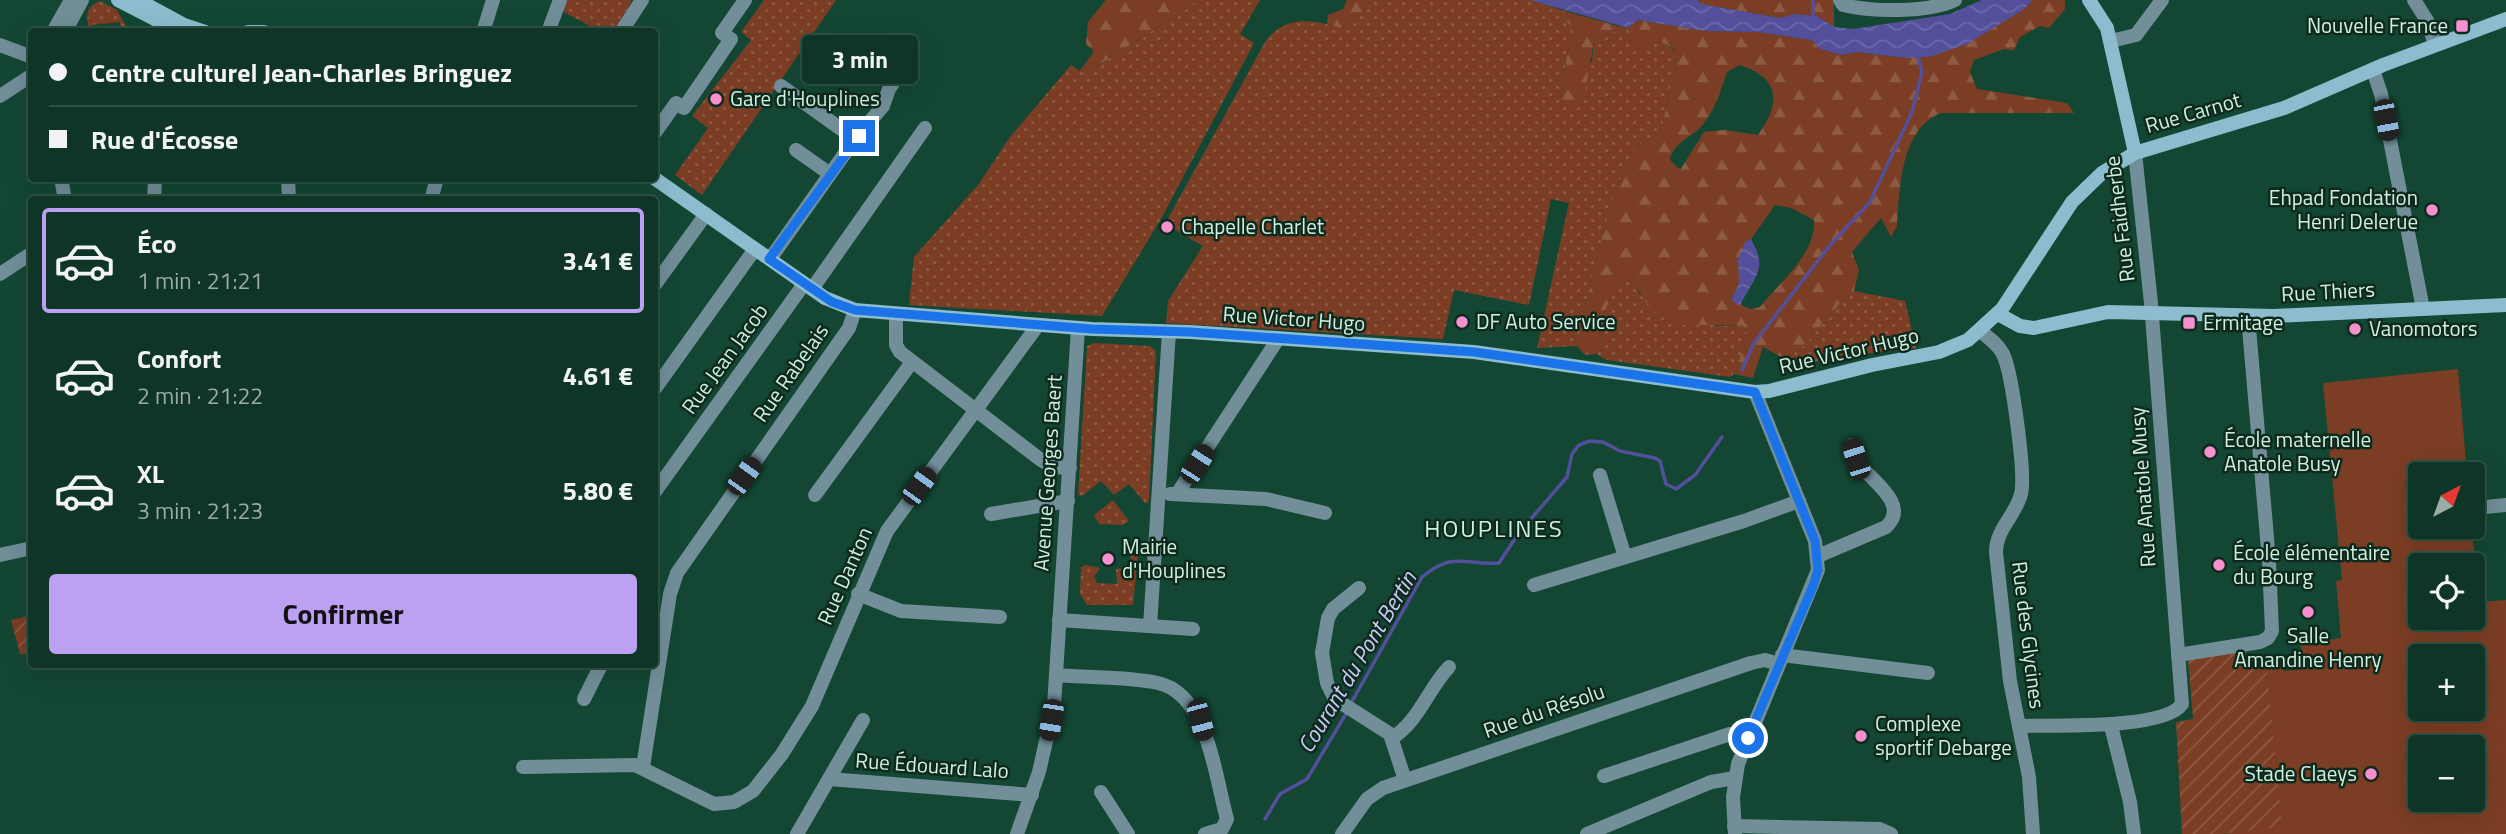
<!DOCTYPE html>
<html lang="fr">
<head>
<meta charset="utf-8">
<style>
  :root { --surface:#0e3526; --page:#173d2e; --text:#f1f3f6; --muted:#9baba7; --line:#2e5043; --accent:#bca0f2 }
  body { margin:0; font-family:"Titillium Web",sans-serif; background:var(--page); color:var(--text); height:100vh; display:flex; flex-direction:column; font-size:26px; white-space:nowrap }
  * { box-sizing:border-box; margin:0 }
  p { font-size:23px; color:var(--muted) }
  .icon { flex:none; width:38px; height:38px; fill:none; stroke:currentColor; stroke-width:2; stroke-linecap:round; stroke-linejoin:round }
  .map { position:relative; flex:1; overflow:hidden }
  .details { position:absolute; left:28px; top:196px; width:630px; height:472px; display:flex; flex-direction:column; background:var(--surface); border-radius:7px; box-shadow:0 7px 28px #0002,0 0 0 2px var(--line) }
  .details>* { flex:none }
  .banner { position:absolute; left:28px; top:28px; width:630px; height:154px; border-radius:7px; box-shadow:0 7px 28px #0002,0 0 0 2px var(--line); display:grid; align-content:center; height:154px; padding:0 21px; background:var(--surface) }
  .needle { width:46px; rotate:41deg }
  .tools { position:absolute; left:2408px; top:462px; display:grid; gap:14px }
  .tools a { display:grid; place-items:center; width:77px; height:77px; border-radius:7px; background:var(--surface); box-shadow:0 7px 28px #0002,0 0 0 2px var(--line); font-size:35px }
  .end { position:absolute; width:32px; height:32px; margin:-16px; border:9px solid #1a73e8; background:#fff; box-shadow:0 0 0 4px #fff }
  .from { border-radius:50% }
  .bubble { position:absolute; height:49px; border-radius:7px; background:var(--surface); box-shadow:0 7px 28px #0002,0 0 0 2px var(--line); font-size:23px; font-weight:700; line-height:49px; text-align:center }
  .car { position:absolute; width:21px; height:42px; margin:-21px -10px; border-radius:9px; box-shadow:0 0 5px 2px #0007; background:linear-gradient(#222 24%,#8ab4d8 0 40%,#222 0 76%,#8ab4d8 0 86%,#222 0) }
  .banner b { display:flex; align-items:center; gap:24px; height:66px; font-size:26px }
  .banner b+b { border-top:2px solid var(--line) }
  .banner i { width:18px; height:18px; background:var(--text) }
  ul { padding:12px 0 0; list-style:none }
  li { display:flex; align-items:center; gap:21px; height:105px; margin:0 14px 10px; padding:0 7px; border:4px solid transparent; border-radius:7px }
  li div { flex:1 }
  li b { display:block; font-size:26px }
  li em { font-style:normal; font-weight:700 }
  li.selected { border-color:var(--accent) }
  li>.icon { width:63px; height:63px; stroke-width:1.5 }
  .primary-button { display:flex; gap:14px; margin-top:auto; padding:14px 21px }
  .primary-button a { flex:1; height:80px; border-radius:7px; background:var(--accent); color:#111; font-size:28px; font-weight:700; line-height:80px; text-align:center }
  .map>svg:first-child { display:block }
  .grass { fill:url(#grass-dots) }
  .forest { fill:url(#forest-firs); fill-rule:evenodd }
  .garden { fill:url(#garden-furrows) }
  .pitch { fill:#7b3e24; fill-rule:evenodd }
  .water { fill:url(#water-waves) }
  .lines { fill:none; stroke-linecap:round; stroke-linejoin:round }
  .stream { stroke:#534f9b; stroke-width:3.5 }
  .street { stroke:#718e99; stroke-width:14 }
  .secondary { stroke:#8cbcce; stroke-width:14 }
  .route { stroke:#1a73e8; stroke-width:9 }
  .poi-dot { fill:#f690cf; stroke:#0e2a1e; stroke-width:2.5 }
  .labels { text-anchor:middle; stroke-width:5; stroke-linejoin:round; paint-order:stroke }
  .poi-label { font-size:21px; fill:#cff0df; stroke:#0e2a1e; text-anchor:start }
  .street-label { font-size:21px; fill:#cff0df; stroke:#0e2a1e }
  .water-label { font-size:23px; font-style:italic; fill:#cbccf8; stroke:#0e2a1e }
  .quarter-label { font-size:24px; letter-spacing:2px; fill:#cff0df; stroke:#0e2a1e }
</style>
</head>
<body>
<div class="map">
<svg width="2506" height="834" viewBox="0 0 2506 834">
  <defs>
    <pattern id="grass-dots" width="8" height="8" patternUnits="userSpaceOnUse" patternTransform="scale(1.75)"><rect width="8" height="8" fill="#7b3e24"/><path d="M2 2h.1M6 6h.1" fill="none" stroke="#8d5a43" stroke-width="1.8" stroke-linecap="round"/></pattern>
    <pattern id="forest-firs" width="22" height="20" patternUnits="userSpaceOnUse" patternTransform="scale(1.75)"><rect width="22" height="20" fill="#7b3e24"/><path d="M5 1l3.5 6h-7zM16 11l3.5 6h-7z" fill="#8d5a43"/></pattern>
    <pattern id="garden-furrows" width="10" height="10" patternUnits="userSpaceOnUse" patternTransform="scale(1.75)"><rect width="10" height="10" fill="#7b3e24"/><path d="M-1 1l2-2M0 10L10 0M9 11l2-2" fill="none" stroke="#8d5a43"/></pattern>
    <pattern id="water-waves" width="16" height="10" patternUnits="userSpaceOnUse" patternTransform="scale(1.75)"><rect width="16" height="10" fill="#534f9b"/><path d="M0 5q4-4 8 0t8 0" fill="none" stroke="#6b69a8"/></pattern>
  </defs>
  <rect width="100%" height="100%" fill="#134733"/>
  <g class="grass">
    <path d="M566 0H629L632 1 614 31H599L562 11Z"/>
    <path d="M764 0H836L702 195 675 175 708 128 692 116 751 40 741 32Z"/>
    <path d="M1199 0H1260L1240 34 1254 43 1161 219 1102 316 909 305 914 257 978 185 1010 137 1071 65 1079 71 1085 64 1088 72Z"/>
    <path d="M1371 0H1530L1568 12 1566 22 1577 29C1564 51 1565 75 1561 101L1592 61 1595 35 1617 31 1618 26 1628 28 1636 45 1660 41 1675 51 1674 73 1661 131C1654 136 1644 140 1638 146 1613 171 1586 306 1577 346L1537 348 1569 203 1551 199 1529 305 1454 290 1443 339 1166 323 1168 301 1203 246 1165 224 1265 42C1287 12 1317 21 1348 30Z"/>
    <path d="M100 1 117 10 127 28 121 29 120 22 92 25 93 31H89C87 16 84 8 100 1Z"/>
    <path d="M1618 277 1631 279 1640 295 1716 326 1742 325 1748 335 1734 374 1730 377 1607 360 1596 354 1602 349 1599 328Z"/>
    <path d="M1854 291 1905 301 1916 348 1828 358 1789 369 1785 359C1814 344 1826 310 1854 291Z"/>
    <path d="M1094 343 1150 346 1156 351 1149 500 1146 504 1129 484 1114 495 1101 481 1082 496 1078 495 1087 346Z"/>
    <path d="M1113 500 1129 521 1123 525 1099 524 1094 515Z"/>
    <path d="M1131 553 1138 555 1133 605H1087L1080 594 1081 567 1086 565 1100 568 1094 577 1097 583 1117 584 1116 569 1130 567Z"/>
  </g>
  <g class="forest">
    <path d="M1106 0H1199L1088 72 1085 64 1094 51 1086 44 1088 22Z"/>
    <path d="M1347 0H1371L1348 30 1327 24 1328 15 1343 9Z"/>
    <path d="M1697 0H1834V27L1817 16 1795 14 1780 18 1701 4Z"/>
    <path d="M2033 0H2065V9L2049 28 2040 26 2020 37 2014 50 2004 49 1974 60 1970 72 1977 89 2067 103 2074 113H1941C1900 129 1900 188 1897 226L1891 237 1881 218 1852 252 1859 270 1854 291C1827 310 1814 344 1785 359L1763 347 1753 378 1734 374 1748 335 1742 325H1681L1652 311 1631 280 1618 277 1599 328 1602 349 1596 354 1585 355 1577 346C1586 307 1613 170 1638 146 1644 140 1654 136 1661 131L1674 73 1675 50 1660 41 1643 49 1636 46 1628 28 1638 20 1705 31 1758 32 1812 40 1820 49 1842 55 1857 52 1906 58 2023 10ZM1739 65C1781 78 1781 103 1758 135L1724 130 1704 132 1680 170 1670 160C1673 143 1689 139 1700 128 1714 113 1721 90 1727 72ZM1775 205 1791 208 1814 220C1816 254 1780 282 1760 307L1750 309 1731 300 1739 283 1745 242 1751 239Z"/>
    <path d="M1568 12 1618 26 1617 31 1595 36 1584 96 1569 111 1561 101C1565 76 1564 51 1577 29L1566 22Z"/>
  </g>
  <g class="garden">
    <path d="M31 615V654H20L11 620Z"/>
    <path d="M2246 649 2248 668 2267 665 2283 828 2222 834H2182L2176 722 2193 719 2188 658Z"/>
  </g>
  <path class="pitch" d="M2458 369 2467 474H2420V527H2471L2481 602 2506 600V834H2222L2282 827 2267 665 2283 664 2284 671 2302 669 2301 644 2341 638 2336 581 2342 580 2323 383ZM2420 565H2473V618H2420ZM2420 656H2473V709H2420ZM2473 747V800H2420V747Z"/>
  <g class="water">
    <path d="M1530 0H1697L1701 4 1780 18 1795 14 1817 16 1834 27 1853 29 1950 14 1982 0H2033L2023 10 1967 44 1929 57 1906 58 1857 52 1842 55 1820 49 1812 40 1758 32 1705 31 1638 20 1628 28Z"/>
    <path d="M1751 239C1769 271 1754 276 1740 306L1731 300 1739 283 1738 259 1745 242Z"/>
  </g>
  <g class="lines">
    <g class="stream">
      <path d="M1813 0V19"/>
      <path d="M1742 370 1754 343 1831 244 1870 202 1912 112 1922 72 1917 53"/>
      <path d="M1350 705 1422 577C1454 551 1463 565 1499 563L1518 534 1567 477 1572 454 1579 445 1590 441 1603 442 1620 451 1655 458 1660 461 1666 484 1676 489 1695 475 1722 437"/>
      <path d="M1265 819 1280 794 1307 779 1347 712"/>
    </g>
    <g class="street">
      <path d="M1840 0 1843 5C1872 12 1928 13 1955 0"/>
      <path d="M2414 0 2428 22 2435 45"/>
      <path d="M53 32 71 0"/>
      <path d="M65 32 82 0"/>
      <path d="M483 32 493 0"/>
      <path d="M548 32 560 0"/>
      <path d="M621 32 642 0"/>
      <path d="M2111 41 2136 35 2162 0"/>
      <path d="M0 45 32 57"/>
      <path d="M2373 70 2381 94 2423 309"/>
      <path d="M781 86 855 139"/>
      <path d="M0 96 32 75"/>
      <path d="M654 134 676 103 684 108 731 39 722 33 745 0"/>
      <path d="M796 150 830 174"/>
      <path d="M61 178 65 200"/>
      <path d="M288 178 289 200"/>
      <path d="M154 200 155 178"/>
      <path d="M431 200 437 178"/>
      <path d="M770 259 855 139 883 106 889 89 911 56"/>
      <path d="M0 274 32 253"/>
      <path d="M654 286 706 214"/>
      <path d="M812 289 925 128"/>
      <path d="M896 315V345L900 352 1041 460 1053 467 1070 468"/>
      <path d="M1980 331C1989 338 1998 344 2003 354 2012 372 2026 475 2021 494 2016 515 1996 529 1996 552L2010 681 2029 777 2033 834"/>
      <path d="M654 390 755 249"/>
      <path d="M1600 475 1625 557"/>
      <path d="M654 493 804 284"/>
      <path d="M1170 494 1266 499 1325 513"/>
      <path d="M1177 494 1278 339"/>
      <path d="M815 495 912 362"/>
      <path d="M2474 508 2506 505"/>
      <path d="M991 514 1068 501"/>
      <path d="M0 555 32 548"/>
      <path d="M1818 556 1886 527C1910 505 1873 482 1861 466 1856 460 1854 452 1852 445"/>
      <path d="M1534 585 1744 521 1799 501"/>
      <path d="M1359 588 1333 609 1328 618 1322 653 1327 683 1335 699 1390 734 1405 780"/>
      <path d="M858 594 901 611 1000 617"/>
      <path d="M1059 620 1193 629"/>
      <path d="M1150 626 1169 332"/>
      <path d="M1782 655 1928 673"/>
      <path d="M2178 655 2260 642 2268 638 2272 631 2269 561 2248 316"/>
      <path d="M1056 675C1089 678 1126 676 1158 683 1208 694 1215 777 1227 819L1222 829 1205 834"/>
      <path d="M584 699 601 665"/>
      <path d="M2019 726C2050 725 2165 730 2182 704L2151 303 2135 153"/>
      <path d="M2111 726 2130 802 2134 834"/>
      <path d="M1392 738C1419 721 1428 689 1449 667"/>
      <path d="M523 767 635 765 714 804 734 802 753 791 782 754 812 706 887 531 1038 325"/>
      <path d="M643 767 670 594 677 573 849 328 855 310"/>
      <path d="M1604 776 1730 734 1748 738"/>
      <path d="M829 779 1032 795"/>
      <path d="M1101 792 1128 834"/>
      <path d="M1734 826 1880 829 1891 834"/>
      <path d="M797 834 863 720"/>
      <path d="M1017 834 1039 772 1054 706 1078 328"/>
      <path d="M1342 834 1367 799 1383 788 1751 663 1765 660 1779 664"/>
      <path d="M1587 834 1711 782 1735 778"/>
      <path d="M1735 834 1733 797 1738 764 1818 570 1815 541 1755 392"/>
    </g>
    <g class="secondary">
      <path d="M118 0 176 30"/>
      <path d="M138 0 184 25 205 32"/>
      <path d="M2089 0 2107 28 2135 153"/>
      <path d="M248 32H264"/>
      <path d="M654 178 825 298 855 310 1092 329 1190 332 1474 352 1755 392 1769 391 1872 365 1939 352 1968 340 2002 309 2072 202 2102 173 2135 153 2284 108 2383 65 2506 19"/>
      <path d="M1998 314 2020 326 2034 328 2108 312 2274 316 2506 305"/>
    </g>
  </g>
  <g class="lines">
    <path class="route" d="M859 136 769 259 832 302 855 310 1092 329 1190 332 1474 352 1755 392 1815 541 1818 570 1813 586 1748 738"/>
  </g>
  <g class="poi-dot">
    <rect x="2455" y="19" width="14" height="14" rx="3.5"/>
    <circle cx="716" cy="99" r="7"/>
    <circle cx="2432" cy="210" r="7"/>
    <circle cx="1167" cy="227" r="7"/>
    <circle cx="1462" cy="322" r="7"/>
    <rect x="2182" y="316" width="14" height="14" rx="3.5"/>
    <circle cx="2355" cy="329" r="7"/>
    <circle cx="2210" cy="452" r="7"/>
    <circle cx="1108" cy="559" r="7"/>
    <circle cx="2219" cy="565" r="7"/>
    <circle cx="2308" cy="612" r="7"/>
    <circle cx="1861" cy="736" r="7"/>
    <circle cx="2371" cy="774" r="7"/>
  </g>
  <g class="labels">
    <g class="poi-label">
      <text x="2448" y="33" text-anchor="end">Nouvelle France</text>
      <text x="730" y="106">Gare d'Houplines</text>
      <text x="2418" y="205" text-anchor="end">Ehpad Fondation<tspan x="2418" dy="24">Henri Delerue</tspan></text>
      <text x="1181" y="234">Chapelle Charlet</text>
      <text x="1476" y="329">DF Auto Service</text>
      <text x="2203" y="330">Ermitage</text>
      <text x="2369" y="336">Vanomotors</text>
      <text x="2224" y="447">École maternelle<tspan x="2224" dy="24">Anatole Busy</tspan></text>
      <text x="1122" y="554">Mairie<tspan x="1122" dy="24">d'Houplines</tspan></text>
      <text x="2233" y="560">École élémentaire<tspan x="2233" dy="24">du Bourg</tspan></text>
      <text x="2308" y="643" text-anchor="middle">Salle<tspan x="2308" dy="24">Amandine Henry</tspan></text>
      <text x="1875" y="731">Complexe<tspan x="1875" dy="24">sportif Debarge</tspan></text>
      <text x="2357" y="781" text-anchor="end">Stade Claeys</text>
    </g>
    <g class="street-label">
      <text transform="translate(2193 113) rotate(-16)" y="7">Rue Carnot</text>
      <text transform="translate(2120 219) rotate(-97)" y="7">Rue Faidherbe</text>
      <text transform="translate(2328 292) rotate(-3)" y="7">Rue Thiers</text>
      <text transform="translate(1294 319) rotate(4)" y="7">Rue Victor Hugo</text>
      <text transform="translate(1849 351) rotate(-13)" y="7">Rue Victor Hugo</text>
      <text transform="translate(725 359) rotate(-54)" y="7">Rue Jean Jacob</text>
      <text transform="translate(791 373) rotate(-55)" y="7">Rue Rabelais</text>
      <text transform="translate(1048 473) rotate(-86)" y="7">Avenue Georges Baert</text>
      <text transform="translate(2143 487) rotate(-94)" y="7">Rue Anatole Musy</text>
      <text transform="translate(845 576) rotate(-66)" y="7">Rue Danton</text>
      <text transform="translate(2028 635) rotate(83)" y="7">Rue des Glycines</text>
      <text transform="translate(1544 711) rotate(-19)" y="7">Rue du Résolu</text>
      <text transform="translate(932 766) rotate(4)" y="7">Rue Édouard Lalo</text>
    </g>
    <g class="water-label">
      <text transform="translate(1357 662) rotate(-59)" y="8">Courant du Pont Bertin</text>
    </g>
    <g class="quarter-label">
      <text x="1494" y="537">HOUPLINES</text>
    </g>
  </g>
</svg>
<div class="tools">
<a><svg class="needle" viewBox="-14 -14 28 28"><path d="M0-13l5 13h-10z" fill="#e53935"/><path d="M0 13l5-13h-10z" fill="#9baba7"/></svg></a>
<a><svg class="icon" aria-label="locate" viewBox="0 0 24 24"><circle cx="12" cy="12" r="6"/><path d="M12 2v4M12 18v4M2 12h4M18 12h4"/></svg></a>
<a>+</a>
<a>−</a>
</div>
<i class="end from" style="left:1748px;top:738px"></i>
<i class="end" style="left:859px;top:136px"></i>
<div class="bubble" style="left:802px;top:35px;width:116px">3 min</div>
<i class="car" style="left:2386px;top:120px;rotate:169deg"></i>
<i class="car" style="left:1856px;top:459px;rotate:342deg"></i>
<i class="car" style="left:1197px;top:464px;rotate:33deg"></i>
<i class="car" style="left:744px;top:476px;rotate:36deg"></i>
<i class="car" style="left:919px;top:486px;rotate:36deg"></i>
<i class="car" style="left:1051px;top:720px;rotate:189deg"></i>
<i class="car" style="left:1200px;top:720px;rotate:165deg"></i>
<div class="banner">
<b><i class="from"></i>Centre culturel Jean-Charles Bringuez</b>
<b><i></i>Rue d'Écosse</b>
</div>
<section class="details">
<ul>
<li class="selected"><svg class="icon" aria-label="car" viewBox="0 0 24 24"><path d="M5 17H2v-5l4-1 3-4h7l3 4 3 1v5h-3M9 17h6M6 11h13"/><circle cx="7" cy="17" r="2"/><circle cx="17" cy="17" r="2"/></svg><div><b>Éco</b><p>1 min · 21:21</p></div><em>3.41 €</em></li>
<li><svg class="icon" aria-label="car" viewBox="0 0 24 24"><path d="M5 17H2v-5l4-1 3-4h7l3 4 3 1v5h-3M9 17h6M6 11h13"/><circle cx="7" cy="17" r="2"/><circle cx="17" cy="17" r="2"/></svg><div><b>Confort</b><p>2 min · 21:22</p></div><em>4.61 €</em></li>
<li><svg class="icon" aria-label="car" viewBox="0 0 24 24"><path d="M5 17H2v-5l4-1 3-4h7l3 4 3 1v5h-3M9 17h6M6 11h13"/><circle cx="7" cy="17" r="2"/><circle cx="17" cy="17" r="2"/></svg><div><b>XL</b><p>3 min · 21:23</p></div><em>5.80 €</em></li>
</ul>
<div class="primary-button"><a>Confirmer</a></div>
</section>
</div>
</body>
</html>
